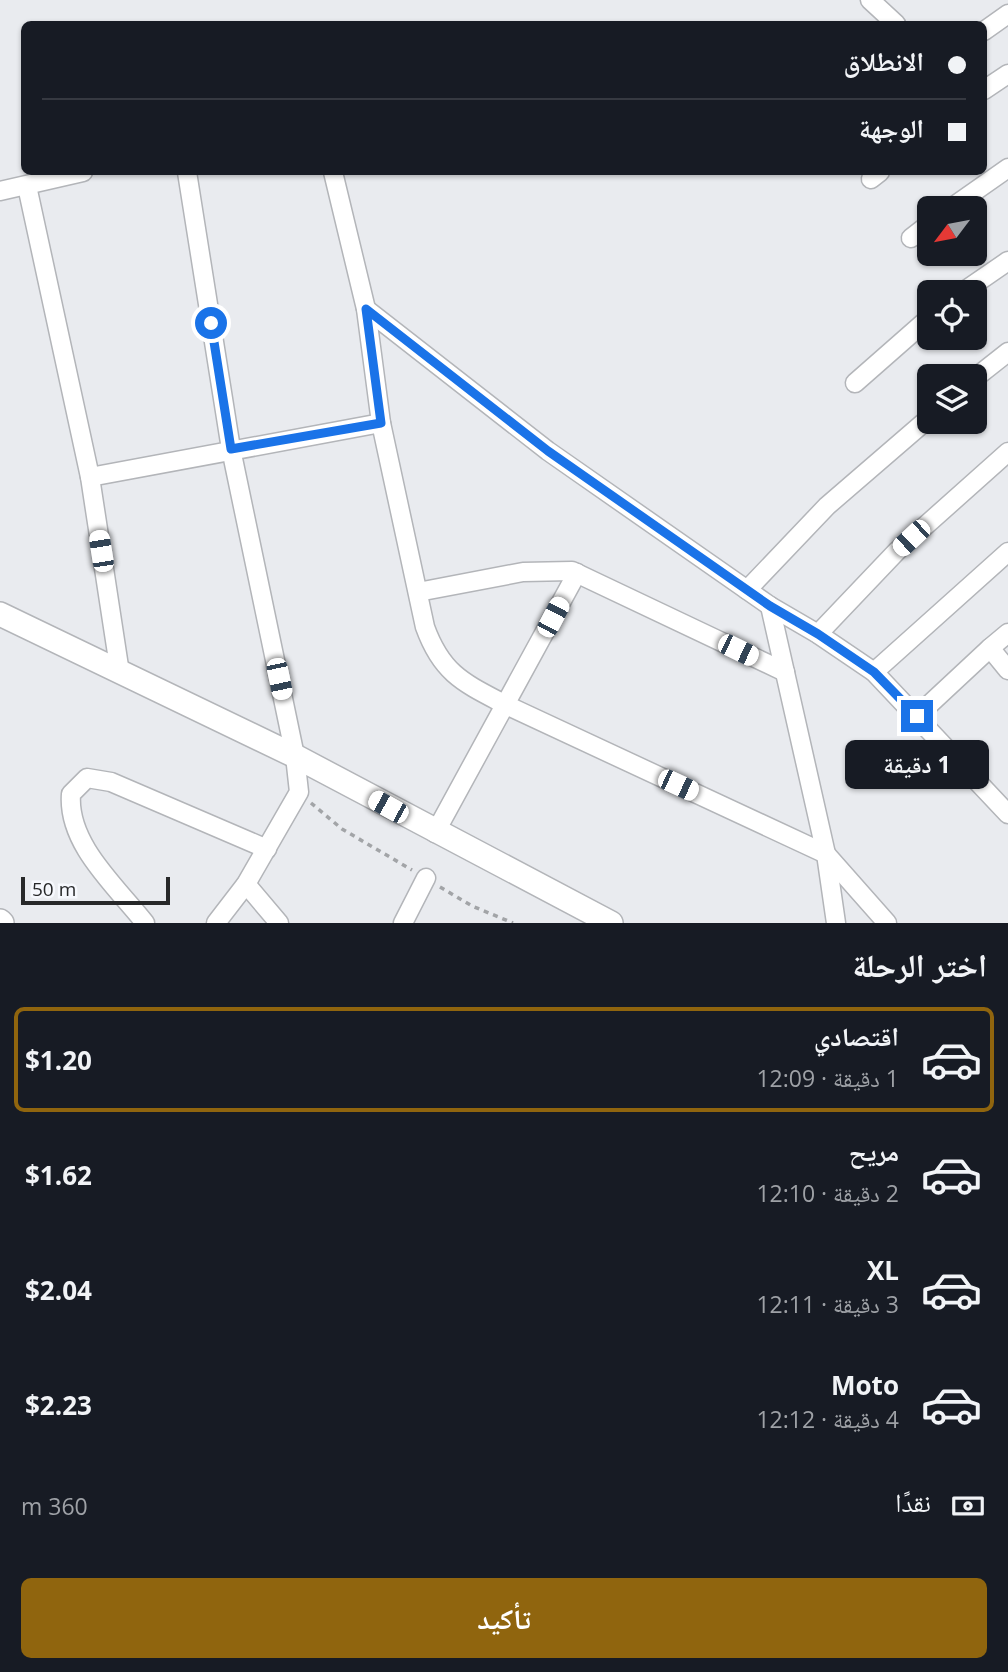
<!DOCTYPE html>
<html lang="ar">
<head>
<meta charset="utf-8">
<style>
  :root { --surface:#171b24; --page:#242831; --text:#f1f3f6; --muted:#9ea1a6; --line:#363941; --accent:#90650e }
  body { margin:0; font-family:"Open Sans","Noto Naskh Arabic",sans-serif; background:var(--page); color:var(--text); direction:rtl; height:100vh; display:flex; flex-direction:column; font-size:26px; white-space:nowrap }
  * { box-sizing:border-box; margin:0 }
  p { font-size:23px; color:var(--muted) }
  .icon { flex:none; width:38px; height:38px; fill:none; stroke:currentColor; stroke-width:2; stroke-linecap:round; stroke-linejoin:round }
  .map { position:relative; height:923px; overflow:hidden; direction:ltr }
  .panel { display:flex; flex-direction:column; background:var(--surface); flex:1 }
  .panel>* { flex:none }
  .top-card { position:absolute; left:21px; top:21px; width:966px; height:154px; border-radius:10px; box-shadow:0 2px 5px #0004; direction:rtl; display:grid; align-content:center; height:154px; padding:0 21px; background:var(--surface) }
  .needle { width:46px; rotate:238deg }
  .fabs { position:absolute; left:917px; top:196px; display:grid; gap:14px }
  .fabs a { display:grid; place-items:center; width:70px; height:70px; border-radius:10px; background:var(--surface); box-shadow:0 2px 5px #0004; font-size:35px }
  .scale { position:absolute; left:21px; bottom:18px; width:149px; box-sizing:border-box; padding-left:7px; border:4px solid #272829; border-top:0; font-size:19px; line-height:24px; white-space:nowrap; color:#272829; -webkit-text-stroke:5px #f6f8fd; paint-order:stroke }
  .end { position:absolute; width:32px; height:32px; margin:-16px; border:9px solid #1a73e8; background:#fff; box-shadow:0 0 0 4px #fff }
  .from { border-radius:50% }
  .bubble { position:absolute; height:49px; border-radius:10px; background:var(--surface); box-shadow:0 2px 5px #0004; font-size:23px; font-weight:700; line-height:49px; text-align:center; direction:rtl }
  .car { position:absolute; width:21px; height:42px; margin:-21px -10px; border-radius:9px; box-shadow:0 0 5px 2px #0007; background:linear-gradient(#fff 24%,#345 0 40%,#fff 0 76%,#345 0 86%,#fff 0) }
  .top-card b { display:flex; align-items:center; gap:24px; height:66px; font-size:26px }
  .top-card b+b { border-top:2px solid var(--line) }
  .top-card i { width:18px; height:18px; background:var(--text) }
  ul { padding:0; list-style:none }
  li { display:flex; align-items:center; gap:21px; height:105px; margin:0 14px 10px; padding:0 7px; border:4px solid transparent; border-radius:10px }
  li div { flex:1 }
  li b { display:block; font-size:26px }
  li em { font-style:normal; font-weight:700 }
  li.active { border-color:var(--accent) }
  li>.icon { width:63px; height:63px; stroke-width:1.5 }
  h2 { padding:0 21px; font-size:32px; line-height:84px }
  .pay { display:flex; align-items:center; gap:18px; height:77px; padding:0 21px; font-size:26px }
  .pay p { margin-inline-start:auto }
  .action { display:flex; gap:14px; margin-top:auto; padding:14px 21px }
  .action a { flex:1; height:80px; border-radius:10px; background:var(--accent); color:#fff; font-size:28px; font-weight:700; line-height:80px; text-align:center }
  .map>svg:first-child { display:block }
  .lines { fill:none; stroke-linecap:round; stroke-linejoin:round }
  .minor-casing { stroke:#b3b5b9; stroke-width:21 }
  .tertiary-casing { stroke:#b3b5b9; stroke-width:26 }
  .path { stroke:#a2a4a7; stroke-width:3.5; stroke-dasharray:5 5; stroke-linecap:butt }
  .minor { stroke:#fff; stroke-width:18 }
  .tertiary { stroke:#fff; stroke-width:23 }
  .route { stroke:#1a73e8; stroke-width:9 }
</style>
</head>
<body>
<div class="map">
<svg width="1008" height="923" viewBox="0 0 1008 923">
  <rect width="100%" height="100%" fill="#e9ebef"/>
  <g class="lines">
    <defs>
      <g id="minor">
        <path d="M870 0 896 24"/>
        <path d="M984 31 1008 14"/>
        <path d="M984 90 1008 74"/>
        <path d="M187 172 231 449 295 756 299 792 246 884 216 923"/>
        <path d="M333 172 366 309 381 423 425 627C442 674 464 683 506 705L826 854 887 923"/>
        <path d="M871 179 880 172"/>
        <path d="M27 186 90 477 120 673"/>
        <path d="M0 191 83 172"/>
        <path d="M951 208 1008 168"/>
        <path d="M911 238 929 224"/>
        <path d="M963 292 1008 261"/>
        <path d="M366 309 548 451 770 606 818 634 874 672 1008 814"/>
        <path d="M975 378 1008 352"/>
        <path d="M855 383 929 318"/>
        <path d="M90 477 381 423"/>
        <path d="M747 590 827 506 929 418"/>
        <path d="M418 592 523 572 572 571 785 672"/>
        <path d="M770 606 826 854 836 923"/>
        <path d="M818 634 897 551 1008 452"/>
        <path d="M990 648 1008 633"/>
        <path d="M874 672 1008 552"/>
        <path d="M917 716 990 648 1008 670"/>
        <path d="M435 833 577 573"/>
        <path d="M246 884 279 923"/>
        <path d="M145 923C116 886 67 844 71 794L87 778 111 782 267 849"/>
        <path d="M403 923 426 878"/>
      </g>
      <g id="tertiary">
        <path d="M0 614 295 756 611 923"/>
        <path d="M0 921 2 923"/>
      </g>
    </defs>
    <use href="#minor" class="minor-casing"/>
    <use href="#tertiary" class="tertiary-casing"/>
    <g class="path">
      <path d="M311 803 342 829 412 870"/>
      <path d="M440 887 472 906 513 923"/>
    </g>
    <use href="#minor" class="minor"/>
    <use href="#tertiary" class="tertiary"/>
  </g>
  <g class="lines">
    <path class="route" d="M211 323 231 449 381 423 366 309 548 451 770 606 818 634 874 672 917 716"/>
  </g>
</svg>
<div class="fabs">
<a><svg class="needle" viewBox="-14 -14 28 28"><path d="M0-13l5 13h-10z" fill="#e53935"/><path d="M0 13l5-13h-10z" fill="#9ea1a6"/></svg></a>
<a><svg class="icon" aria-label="locate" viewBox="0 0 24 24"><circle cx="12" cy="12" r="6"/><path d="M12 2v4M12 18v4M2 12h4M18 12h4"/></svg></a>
<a><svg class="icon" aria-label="layers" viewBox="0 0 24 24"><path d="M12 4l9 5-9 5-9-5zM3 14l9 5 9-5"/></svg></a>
</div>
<div class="scale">50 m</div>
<i class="end from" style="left:211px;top:323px"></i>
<i class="end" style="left:917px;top:716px"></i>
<div class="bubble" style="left:845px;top:740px;width:144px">1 دقيقة</div>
<i class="car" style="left:911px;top:538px;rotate:227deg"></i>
<i class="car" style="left:101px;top:551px;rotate:351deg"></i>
<i class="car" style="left:553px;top:617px;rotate:28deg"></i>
<i class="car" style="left:738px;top:650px;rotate:116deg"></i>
<i class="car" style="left:279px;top:679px;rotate:168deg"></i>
<i class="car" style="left:678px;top:785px;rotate:115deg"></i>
<i class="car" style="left:388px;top:807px;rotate:299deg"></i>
<div class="top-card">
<b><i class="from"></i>الانطلاق</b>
<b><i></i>الوجهة</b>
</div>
</div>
<section class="panel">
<h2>اختر الرحلة</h2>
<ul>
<li class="active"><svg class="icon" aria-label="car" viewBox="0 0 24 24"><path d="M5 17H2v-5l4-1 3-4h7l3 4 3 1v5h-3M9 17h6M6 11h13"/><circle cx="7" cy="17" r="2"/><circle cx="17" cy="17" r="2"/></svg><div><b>اقتصادي</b><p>1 دقيقة · 12:09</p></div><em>$1.20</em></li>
<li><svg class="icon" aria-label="car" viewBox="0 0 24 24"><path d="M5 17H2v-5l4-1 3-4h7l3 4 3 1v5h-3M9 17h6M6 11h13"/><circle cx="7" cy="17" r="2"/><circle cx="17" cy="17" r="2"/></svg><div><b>مريح</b><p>2 دقيقة · 12:10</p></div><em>$1.62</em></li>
<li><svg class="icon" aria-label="car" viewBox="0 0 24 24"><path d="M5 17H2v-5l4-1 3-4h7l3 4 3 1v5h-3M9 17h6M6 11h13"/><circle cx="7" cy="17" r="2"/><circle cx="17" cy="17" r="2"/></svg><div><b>XL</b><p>3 دقيقة · 12:11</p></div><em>$2.04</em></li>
<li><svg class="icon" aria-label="car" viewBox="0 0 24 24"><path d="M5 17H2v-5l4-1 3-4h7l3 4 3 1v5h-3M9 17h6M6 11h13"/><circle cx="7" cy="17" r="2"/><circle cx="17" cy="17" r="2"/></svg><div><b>Moto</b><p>4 دقيقة · 12:12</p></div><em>$2.23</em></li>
</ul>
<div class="pay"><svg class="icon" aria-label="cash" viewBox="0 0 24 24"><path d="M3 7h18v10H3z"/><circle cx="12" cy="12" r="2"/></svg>نقدًا<p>360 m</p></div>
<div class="action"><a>تأكيد</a></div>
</section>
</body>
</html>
